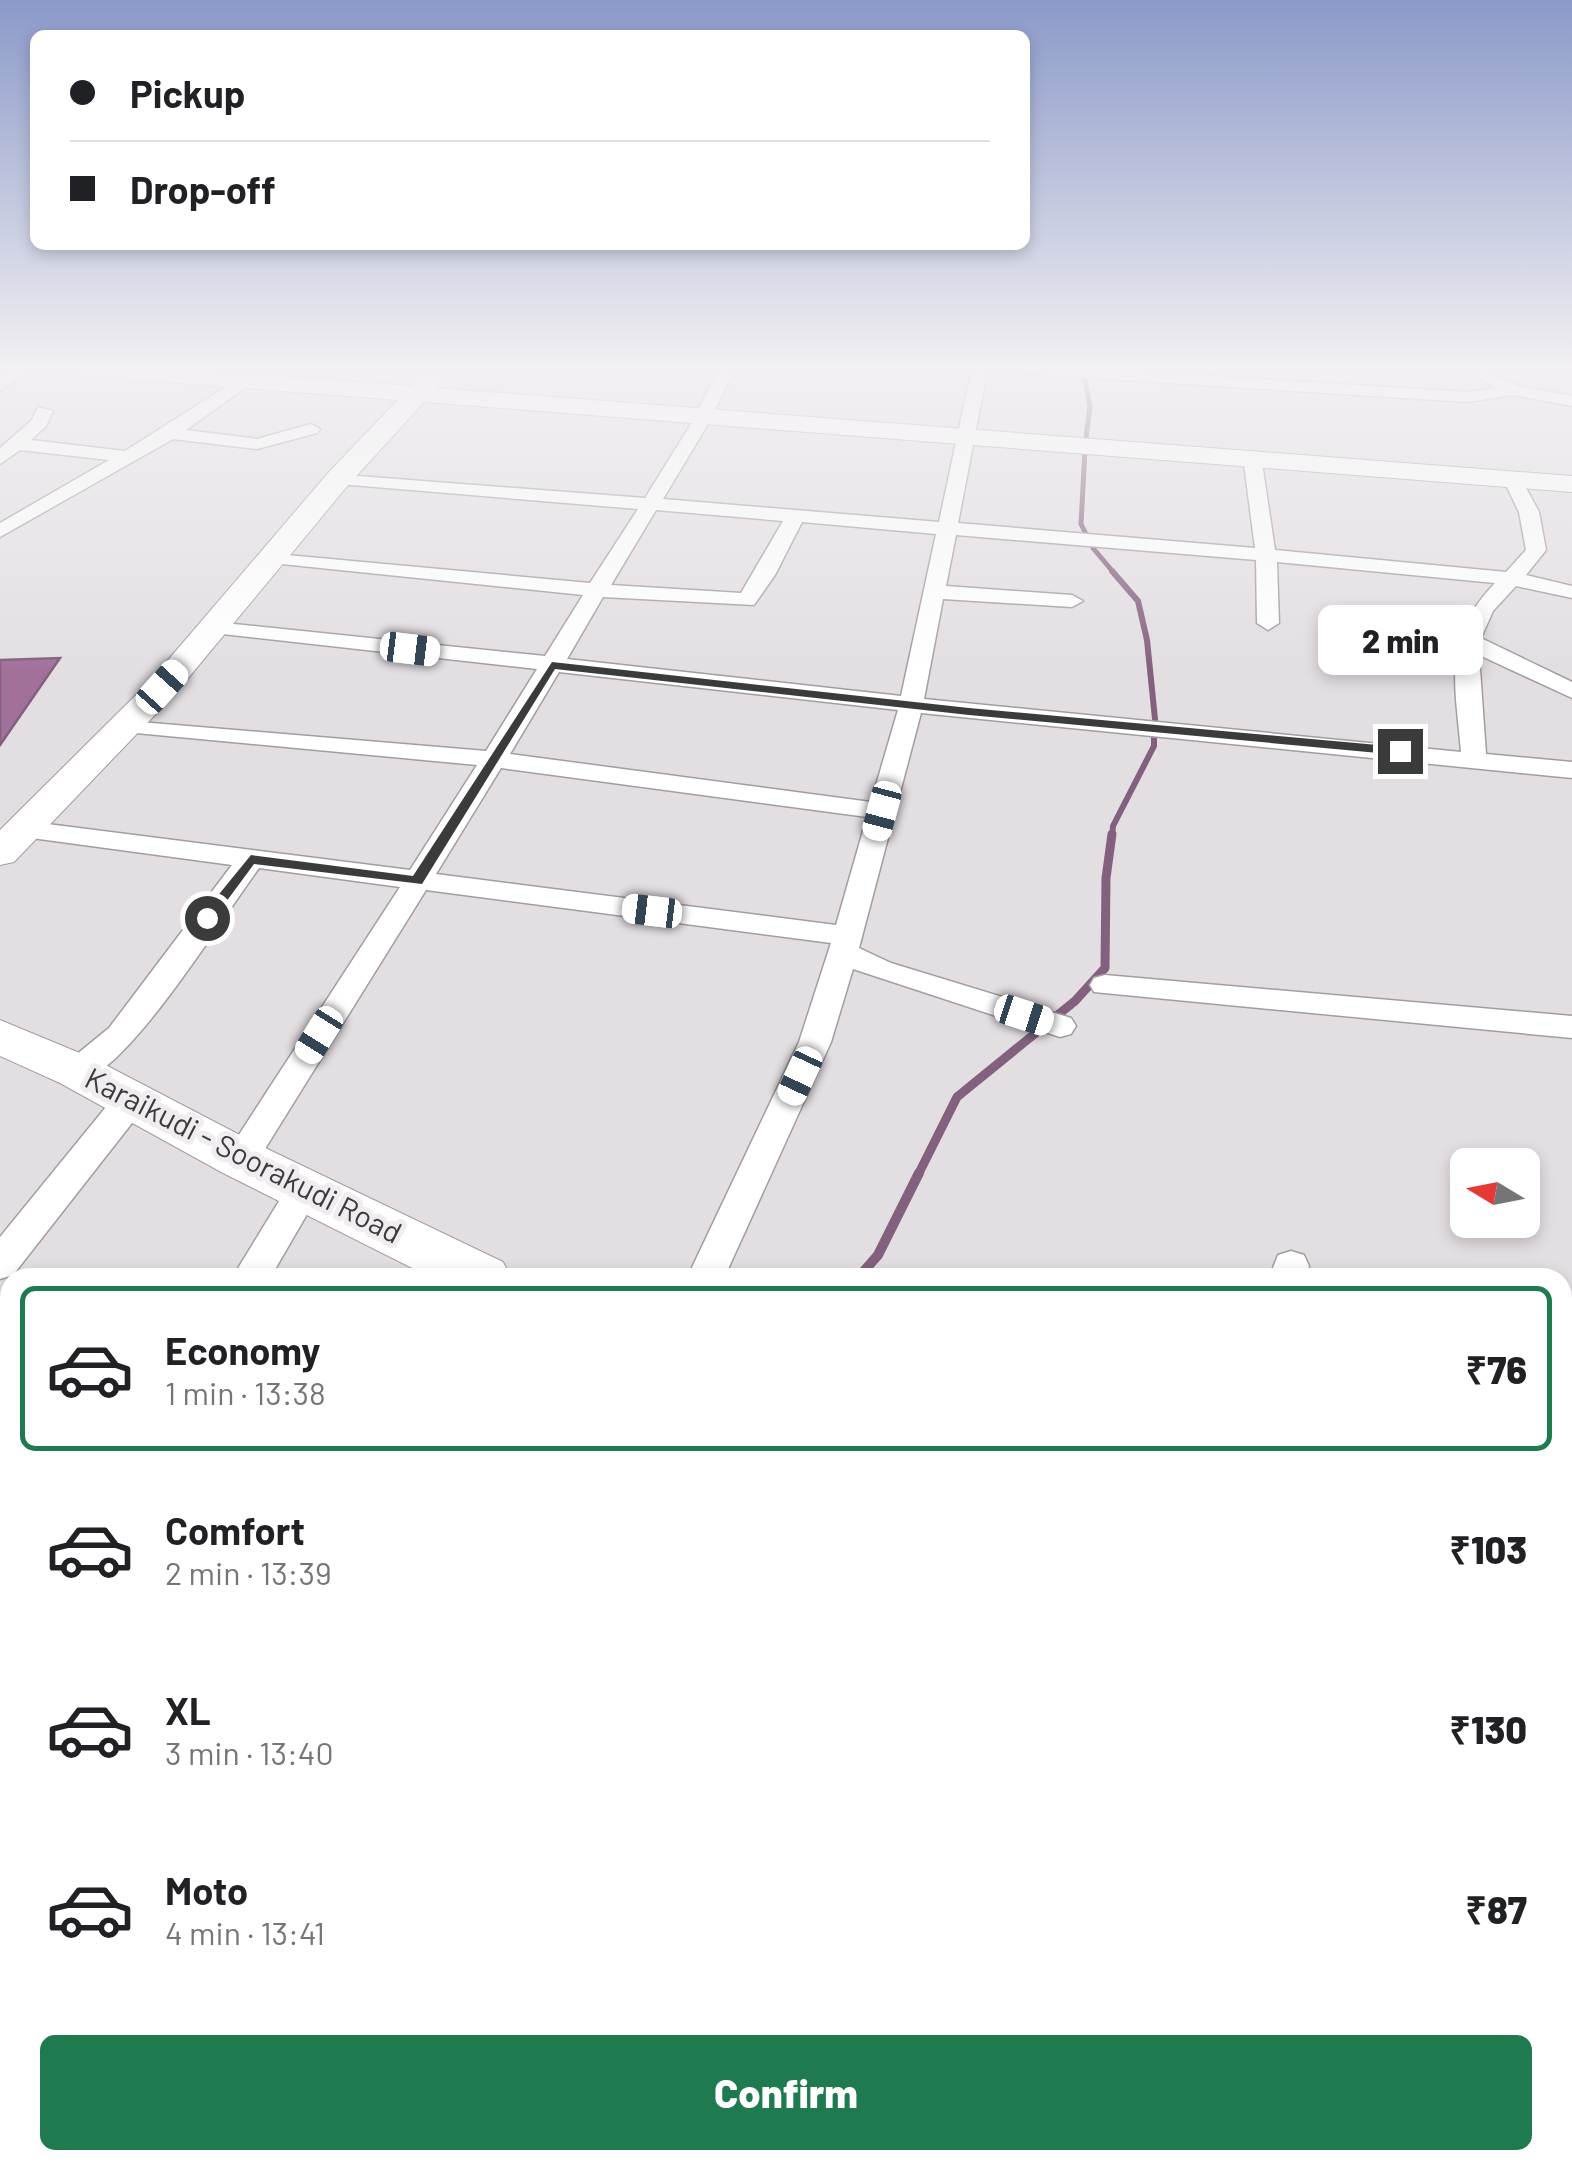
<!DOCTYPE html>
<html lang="en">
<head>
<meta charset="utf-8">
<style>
  :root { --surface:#fff; --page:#f2f2f2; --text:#202124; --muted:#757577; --line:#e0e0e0; --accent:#207a4f }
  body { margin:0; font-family:Barlow,sans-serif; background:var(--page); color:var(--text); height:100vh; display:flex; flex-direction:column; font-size:38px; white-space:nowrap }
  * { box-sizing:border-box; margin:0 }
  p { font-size:32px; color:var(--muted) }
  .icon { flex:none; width:55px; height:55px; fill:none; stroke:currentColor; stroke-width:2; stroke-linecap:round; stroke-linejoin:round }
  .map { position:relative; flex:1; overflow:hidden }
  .sheet { position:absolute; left:0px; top:1268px; width:1572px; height:902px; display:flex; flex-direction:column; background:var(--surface); border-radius:30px 30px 0 0; box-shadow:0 5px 15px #0003 }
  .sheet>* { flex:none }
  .guide { position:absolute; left:30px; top:30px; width:1000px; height:220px; border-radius:15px; box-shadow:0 5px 15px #0003; display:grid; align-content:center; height:220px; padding:0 40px; background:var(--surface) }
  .needle { width:65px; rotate:280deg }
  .tools { position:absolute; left:1450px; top:1148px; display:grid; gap:20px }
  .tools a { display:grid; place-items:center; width:90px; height:90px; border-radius:15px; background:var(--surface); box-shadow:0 5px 15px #0003; font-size:50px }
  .end { position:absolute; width:45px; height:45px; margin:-22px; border:12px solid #3c3b3c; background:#fff; box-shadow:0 0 0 5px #fff }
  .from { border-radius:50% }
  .bubble { position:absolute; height:70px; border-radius:15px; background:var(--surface); box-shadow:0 5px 15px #0003; font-size:32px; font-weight:800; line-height:70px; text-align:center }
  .car { position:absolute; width:30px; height:60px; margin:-30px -15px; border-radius:12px; box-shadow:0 0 8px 2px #0007; background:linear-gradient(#fff 24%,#345 0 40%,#fff 0 76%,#345 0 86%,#fff 0) }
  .guide b { display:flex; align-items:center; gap:35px; height:95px; font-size:38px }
  .guide b+b { border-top:2px solid var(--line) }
  .guide i { width:25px; height:25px; background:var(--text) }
  ul { padding:18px 0 0; list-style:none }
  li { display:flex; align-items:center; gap:30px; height:165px; margin:0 20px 15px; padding:0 20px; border:5px solid transparent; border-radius:15px }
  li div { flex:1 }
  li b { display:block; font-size:38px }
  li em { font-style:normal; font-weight:800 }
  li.current { border-color:var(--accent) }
  li>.icon { width:90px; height:90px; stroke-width:1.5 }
  .cta { display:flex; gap:20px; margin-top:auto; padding:20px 40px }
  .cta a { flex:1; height:115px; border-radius:15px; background:var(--accent); color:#fff; font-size:40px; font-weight:800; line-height:115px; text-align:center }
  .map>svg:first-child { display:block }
  .water { fill:#a1719b; stroke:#83617e; stroke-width:2.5 }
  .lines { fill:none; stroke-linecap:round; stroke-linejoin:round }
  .stream-far4 { stroke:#83617e; stroke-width:5 }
  .stream-far3 { stroke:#83617e; stroke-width:6 }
  .stream-far2 { stroke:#83617e; stroke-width:9 }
  .stream-far1 { stroke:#83617e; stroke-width:10 }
  .stream { stroke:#83617e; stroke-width:14 }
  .street-casing { stroke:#a19da1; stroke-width:3 }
  .secondary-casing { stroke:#a19da1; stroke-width:2 }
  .street { fill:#fff; fill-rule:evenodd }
  .secondary { fill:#fff; fill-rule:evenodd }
  .route { fill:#3c3b3c }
  .labels { text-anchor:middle; stroke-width:10; stroke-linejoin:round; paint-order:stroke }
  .street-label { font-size:30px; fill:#3c3b3c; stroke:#f0ecef }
</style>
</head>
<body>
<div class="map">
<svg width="1572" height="2169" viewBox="0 0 1572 2169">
  <rect width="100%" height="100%" fill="#e3dee2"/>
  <g class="water">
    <path d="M60 658 0 745V660Z"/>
    <path d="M10 1974V2160H438L433 2169H0V1975Z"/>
  </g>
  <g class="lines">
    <g class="stream-far4">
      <path d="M1084 376 1090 406 1086 438"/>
      <path d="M1085 450 1081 524 1086 534"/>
      <path d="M1093 548 1114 573"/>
    </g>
    <g class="stream-far3">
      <path d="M1112 571 1138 601 1147 640 1155 719"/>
      <path d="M1112 837 1113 826 1154 746V738"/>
    </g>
    <path class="stream-far2" d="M918 1175 957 1097 1075 1001 1105 968 1106 878 1112 834"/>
    <path class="stream-far1" d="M858 1278 878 1255 919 1173"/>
    <path class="stream" d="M1504 2160 1517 2169"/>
    <defs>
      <g id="street">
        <path d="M19 367H38L0 390V378Z"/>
        <path d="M720 367H736L708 424 663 499 939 522 972 367H988L958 523 1255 548 1243 456 1252 451 1261 456 1275 550 1506 572 1526 550 1519 512 1503 479 1505 475H1519L1539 512 1546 550 1526 575 1572 586V598L1516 586 1493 611 1481 638 1572 682V698L1479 655 1486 754 1572 762V778L921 713 859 948 891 963 1071 1018 1076 1026 1071 1034 1060 1037 853 969 831 1042 724 1278H687L799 1042 831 943 426 890 253 1168 241 1172 229 1168 224 1159 229 1150 400 887 259 868C221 920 140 1052 88 1079 80 1084 74 1082 66 1079L61 1071 66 1063 109 1028 232 865 24 837 15 835 11 829 15 823 24 821 410 870 477 765 125 732 116 730 113 725 116 720 486 751 537 669 213 633 205 631 202 626 205 621 545 656 583 595 272 563 265 561 262 557 265 553 590 583 638 509 339 484 330 478 332 474 645 498 691 424ZM656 510 783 521 741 593 611 585ZM802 522 936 534 901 696 567 659 603 597 754 605 775 575ZM956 535 1256 560 1257 623 1268 630 1279 623 1277 562 1495 583C1442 638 1455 681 1461 752L924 699 943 599 1072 607 1083 601 1072 595 946 586ZM559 672 898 710 871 802 510 754ZM501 768 867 817 836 925 436 874Z"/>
        <path d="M990 367H1068L1467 392 1496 388 1462 367H1481L1518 386 1572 396V406L1513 395 1467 402 998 372Z"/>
        <path d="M243 376 251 381 249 385 186 430 257 439 311 424 320 429 317 433 257 449 173 439 0 537V523L109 460 20 450 0 464V448L32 420 38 407 53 411 46 426 31 440 125 451Z"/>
        <path d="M1105 975 1572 1016V1038L1094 992 1090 985 1094 978Z"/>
        <path d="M131 1088 143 1091 147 1100 143 1109 13 1275 0 1279V1237L119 1091Z"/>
        <path d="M304 1176 316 1180 321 1190 270 1278H232L292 1180Z"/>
        <path d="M1291 1251 1304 1255 1309 1266 1306 1278H1269L1278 1255Z"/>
        <path d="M10 1646V1702L0 1706V1650Z"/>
        <path d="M570 2160H638L635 2169H566Z"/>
        <path d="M815 2160H889L893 2169H818Z"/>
      </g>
      <g id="secondary">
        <path d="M54 367H153L411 386 423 374 432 372 444 379 437 388 1572 476V492L424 402 349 484 175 694 14 862 0 865V830L151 680 329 472 398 400 66 374Z"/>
        <path d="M0 1020 94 1059 259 1145 503 1262 511 1278H432L223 1173 60 1083 0 1056Z"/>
        <path d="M1562 1565 1572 1567V1631L1562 1629Z"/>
      </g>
    </defs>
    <use href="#street" class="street-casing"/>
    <use href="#secondary" class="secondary-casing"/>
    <use href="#street" class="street"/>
    <use href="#secondary" class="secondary"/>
  </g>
  <linearGradient id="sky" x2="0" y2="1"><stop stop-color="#8b99c9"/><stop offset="0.55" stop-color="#f2f0f2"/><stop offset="1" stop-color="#f2f0f2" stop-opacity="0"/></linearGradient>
  <rect width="1572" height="670" fill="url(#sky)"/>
  <path class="route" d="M552 662 969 708 1400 747 1406 751 1400 755 969 715 555 669 422 884 254 864 212 921H202V915L251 855 413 876Z"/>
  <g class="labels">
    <g class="street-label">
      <text transform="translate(243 1156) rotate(27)" y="10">Karaikudi - Soorakudi Road</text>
    </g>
  </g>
</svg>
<div class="tools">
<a><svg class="needle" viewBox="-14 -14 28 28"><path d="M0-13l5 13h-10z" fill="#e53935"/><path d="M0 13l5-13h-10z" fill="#757577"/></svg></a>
</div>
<i class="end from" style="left:207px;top:918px"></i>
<i class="end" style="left:1400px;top:751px"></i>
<div class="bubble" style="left:1318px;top:605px;width:165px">2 min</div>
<i class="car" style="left:410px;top:649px;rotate:97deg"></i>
<i class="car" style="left:162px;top:687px;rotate:42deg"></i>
<i class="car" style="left:882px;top:811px;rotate:195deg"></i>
<i class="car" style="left:652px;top:911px;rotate:277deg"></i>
<i class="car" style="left:1024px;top:1015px;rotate:108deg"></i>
<i class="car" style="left:319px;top:1035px;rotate:212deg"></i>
<i class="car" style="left:800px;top:1076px;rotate:205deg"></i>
<div class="guide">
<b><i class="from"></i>Pickup</b>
<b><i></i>Drop-off</b>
</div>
<section class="sheet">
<ul>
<li class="current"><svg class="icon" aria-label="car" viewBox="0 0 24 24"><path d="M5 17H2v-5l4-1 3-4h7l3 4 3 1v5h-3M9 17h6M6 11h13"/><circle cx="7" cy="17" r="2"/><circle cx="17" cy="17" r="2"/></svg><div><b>Economy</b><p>1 min · 13:38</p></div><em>₹76</em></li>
<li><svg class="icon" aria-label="car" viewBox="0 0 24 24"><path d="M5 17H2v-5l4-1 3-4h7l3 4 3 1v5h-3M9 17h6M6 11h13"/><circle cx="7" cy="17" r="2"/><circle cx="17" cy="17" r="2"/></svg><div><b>Comfort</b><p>2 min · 13:39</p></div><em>₹103</em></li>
<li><svg class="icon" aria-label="car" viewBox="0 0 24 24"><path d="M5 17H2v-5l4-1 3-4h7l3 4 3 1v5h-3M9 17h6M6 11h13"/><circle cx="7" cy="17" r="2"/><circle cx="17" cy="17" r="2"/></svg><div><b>XL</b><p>3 min · 13:40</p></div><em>₹130</em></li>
<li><svg class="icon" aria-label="car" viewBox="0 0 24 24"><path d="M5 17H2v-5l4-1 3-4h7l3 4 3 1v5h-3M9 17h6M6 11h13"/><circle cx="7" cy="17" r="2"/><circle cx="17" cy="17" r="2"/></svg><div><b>Moto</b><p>4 min · 13:41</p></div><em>₹87</em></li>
</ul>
<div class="cta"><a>Confirm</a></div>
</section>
</div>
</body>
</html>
